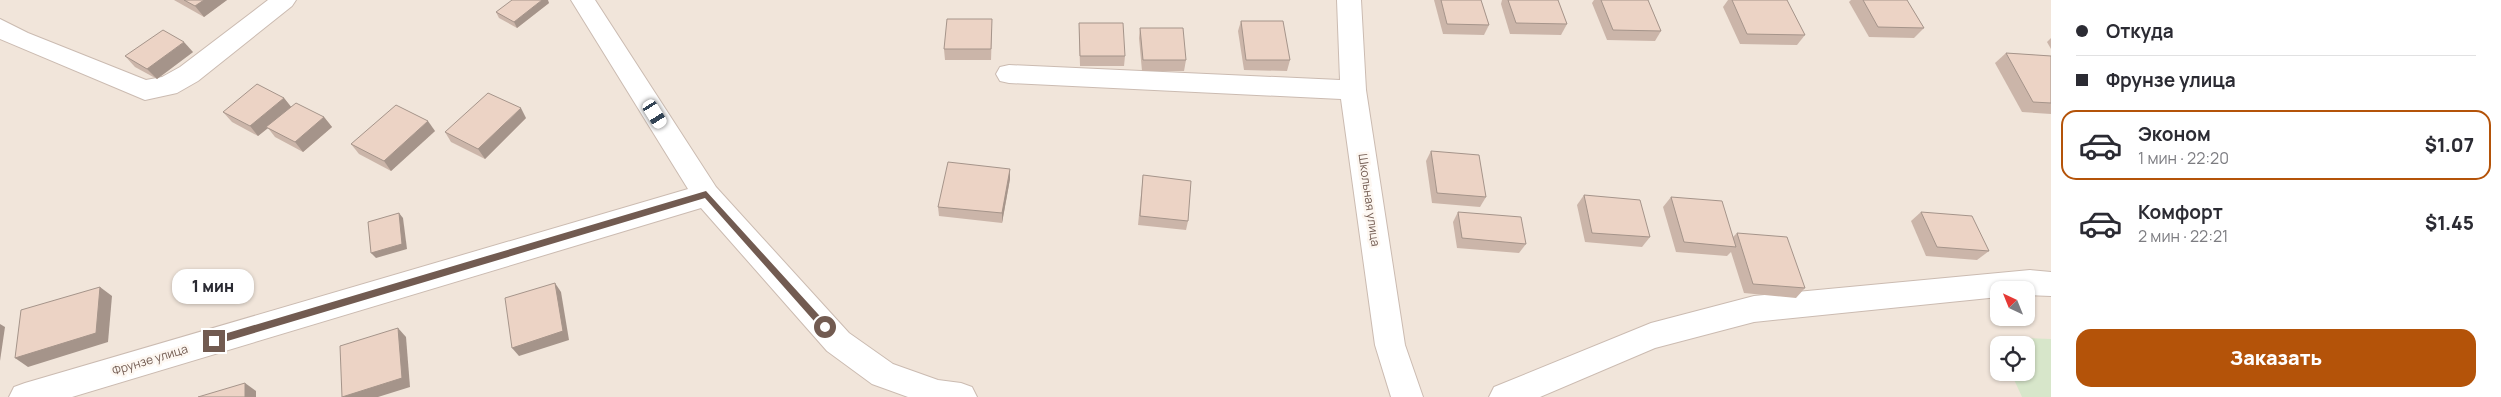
<!DOCTYPE html>
<html lang="ru">
<head>
<meta charset="utf-8">
<style>
  :root { --surface:#fff; --page:#f7f7f7; --text:#2b2b33; --muted:#7c7c81; --line:#e1e1e2; --accent:#b45309 }
  body { margin:0; font-family:Manrope,sans-serif; background:var(--page); color:var(--text); height:100vh; display:flex; flex-direction:column; font-size:19px; white-space:nowrap }
  * { box-sizing:border-box; margin:0 }
  p { font-size:16px; color:var(--muted) }
  .icon { flex:none; width:28px; height:28px; fill:none; stroke:currentColor; stroke-width:2; stroke-linecap:round; stroke-linejoin:round }
  .map { position:relative; flex:1; overflow:hidden }
  .sheet { display:flex; flex-direction:column; background:var(--surface); width:450px }
  .sheet>* { flex:none }
  .guide { display:grid; align-content:center; height:110px; padding:0 25px; background:var(--surface) }
  .needle { width:32px; rotate:317deg }
  .tools { position:absolute; left:1990px; top:281px; display:grid; gap:10px }
  .tools a { display:grid; place-items:center; width:45px; height:45px; border-radius:10px; background:var(--surface); box-shadow:0 1px 4px #0004; font-size:25px }
  .end { position:absolute; width:22px; height:22px; margin:-11px; border:6px solid #725b51; background:#fff; box-shadow:0 0 0 2px #fff }
  .from { border-radius:50% }
  .bubble { position:absolute; height:35px; border-radius:15px; background:var(--surface); box-shadow:0 1px 4px #0004; font-size:16px; font-weight:800; line-height:35px; text-align:center }
  .car { position:absolute; width:15px; height:30px; margin:-15px -8px; border-radius:6px; box-shadow:0 0 4px 1px #0007; background:linear-gradient(#fff 24%,#345 0 40%,#fff 0 76%,#345 0 86%,#fff 0) }
  .guide b { display:flex; align-items:center; gap:18px; height:48px; font-size:19px }
  .guide b+b { border-top:1px solid var(--line) }
  .guide i { width:12px; height:12px; background:var(--text) }
  ul { padding:0; list-style:none }
  li { display:flex; align-items:center; gap:15px; height:70px; margin:0 10px 8px; padding:0 15px; border:2px solid transparent; border-radius:15px }
  li div { flex:1 }
  li b { display:block; font-size:19px }
  li em { font-style:normal; font-weight:800 }
  li.selected { border-color:var(--accent) }
  li>.icon { width:45px; height:45px; stroke-width:1.5 }
  .button { display:flex; gap:10px; margin-top:auto; padding:10px 25px }
  .button a { flex:1; height:58px; border-radius:15px; background:var(--accent); color:#fff; font-size:20px; font-weight:800; line-height:58px; text-align:center }
  main { display:flex; flex:1; min-height:0 }
  .map>svg:first-child { display:block }
  .residential { fill:#f1e5da; fill-rule:evenodd }
  .green { fill:#d7e6ca }
  .lines { fill:none; stroke-linecap:round; stroke-linejoin:round }
  .minor-casing { stroke:#cbbbb1; stroke-width:2 }
  .minor { fill:#fff; fill-rule:evenodd }
  .wall { fill:#cbb5a9 }
  .shaded-wall { fill:#a5948a }
  .building { fill:#ecd3c5; stroke:#a5948a }
  .route { fill:#725b51 }
  .labels { text-anchor:middle; stroke-width:5; stroke-linejoin:round; paint-order:stroke }
  .street-label { font-size:12px; fill:#725b51; stroke:#fdf7f1 }
</style>
</head>
<body>
<main>
<div class="map">
<svg width="2051" height="397" viewBox="0 0 2051 397">
  <rect width="100%" height="100%" fill="#faf3ea"/>
  <path class="residential" d="M0 0H2051V397H0ZM1999 290H2026V318H1999ZM1999 345H2026V372H1999Z"/>
  <path class="green" d="M1997 337 2051 339V397H2022L2011 373 2026 372V345H2009Z"/>
  <g class="lines">
    <defs>
      <g id="minor">
        <path d="M268 0H296L292 6 198 81 177 93 145 100 0 39V19L28 33 146 80 162 77 180 67Z"/>
        <path d="M571 0H595L716 187 849 333 893 364 938 380 961 383 972 387 977 397H908L872 384 827 351 701 208 72 397H9L14 387 25 383 688 189Z"/>
        <path d="M1337 0H1361L1366 90 1405 345 1423 397H1391L1375 345 1341 99 1009 83 1000 81 996 74 1000 67 1009 65 1340 80Z"/>
        <path d="M2030 270 2051 272V296L2026 295V290H1999V297L1754 322 1655 348 1540 397H1489L1494 387 1651 323 1754 296Z"/>
      </g>
    </defs>
    <use href="#minor" class="minor-casing"/>
    <use href="#minor" class="minor"/>
  </g>
  <g class="wall">
    <path d="M174 0H227L204 17Z"/>
    <path d="M1434 0H1481L1489 25 1484 35 1443 34Z"/>
    <path d="M1502 0H1558L1567 24 1561 35 1510 34 1501 4Z"/>
    <path d="M1594 0H1648L1661 31 1655 41 1607 40 1592 3Z"/>
    <path d="M1728 0H1787L1805 35 1797 45 1740 44 1723 7Z"/>
    <path d="M1851 0H1907L1924 28 1914 38 1869 37 1849 2Z"/>
    <path d="M549 3 517 28 499 18 496 12Z"/>
    <path d="M1241 21 1290 60 1287 71 1244 70 1238 31Z"/>
    <path d="M1079 23 1125 56 1124 66H1080L1079 33Z"/>
    <path d="M1140 28 1186 60 1184 71H1142L1139 38Z"/>
    <path d="M992 29 991 60H945L944 49Z"/>
    <path d="M2051 38V49L2047 42Z"/>
    <path d="M193 52 157 79 135 67 125 56Z"/>
    <path d="M2006 53 2051 56V114L2022 112 1995 63Z"/>
    <path d="M284 98 291 107 324 117 332 127 303 152 275 137 268 128 258 136 232 122 223 112Z"/>
    <path d="M526 118 485 159 451 142 445 132Z"/>
    <path d="M435 131 391 171 359 154 351 144Z"/>
    <path d="M1431 151 1486 197 1480 207 1432 203 1426 161Z"/>
    <path d="M1010 169V179L1002 223 939 216 938 207Z"/>
    <path d="M1143 175 1188 221 1186 230 1138 225Z"/>
    <path d="M1584 195 1650 237 1642 247 1585 242 1577 205Z"/>
    <path d="M1671 197 1733 237 1737 233 1805 288 1796 298 1744 293 1731 252 1727 256 1676 252 1663 207Z"/>
    <path d="M1458 212 1526 244 1519 253 1457 248 1453 222Z"/>
    <path d="M1921 212 1989 251 1977 260 1926 256 1911 221Z"/>
  </g>
  <g class="shaded-wall">
    <path d="M204 0H227L204 17 195 6Z"/>
    <path d="M542 0H548L549 3 517 28 514 22Z"/>
    <path d="M184 42 193 52 157 79 147 69Z"/>
    <path d="M284 98 292 108 266 127 268 128 258 136 250 126Z"/>
    <path d="M521 108 526 118 485 159 478 149Z"/>
    <path d="M324 117 332 127 303 152 295 142Z"/>
    <path d="M428 121 435 131 391 171 384 161Z"/>
    <path d="M1010 169V179L1002 223V213Z"/>
    <path d="M399 213 403 218 407 249 376 258 371 253Z"/>
    <path d="M555 283 561 292 569 340 519 356 512 348Z"/>
    <path d="M100 287 112 296 108 342 28 367 15 358Z"/>
    <path d="M0 324 5 327 0 361Z"/>
    <path d="M398 328 406 337 410 387 378 397H342Z"/>
    <path d="M245 383 256 391V397H245Z"/>
  </g>
  <g class="building">
    <path d="M184 0H204L195 6Z"/>
    <path d="M512 0H542L514 22 496 12Z"/>
    <path d="M1441 0H1481L1489 25 1447 24Z"/>
    <path d="M1508 0H1558L1567 24 1516 23Z"/>
    <path d="M1601 0H1648L1661 31 1613 30Z"/>
    <path d="M1732 0H1787L1805 35 1747 34Z"/>
    <path d="M1863 0H1907L1924 28 1878 27Z"/>
    <path d="M947 19H992L991 49H944Z"/>
    <path d="M1241 21H1283L1290 60H1246Z"/>
    <path d="M1079 23H1123L1125 56H1080Z"/>
    <path d="M1140 28H1183L1186 60H1143Z"/>
    <path d="M163 30 184 42 147 69 125 56Z"/>
    <path d="M2006 53 2051 56V103L2033 102Z"/>
    <path d="M257 84 284 98 250 126 223 112Z"/>
    <path d="M488 93 521 108 478 149 445 132Z"/>
    <path d="M296 103 324 117 295 142 266 127Z"/>
    <path d="M396 105 428 121 384 161 351 144Z"/>
    <path d="M1431 151 1479 155 1486 197 1437 193Z"/>
    <path d="M948 162 1010 169 1002 213 938 207Z"/>
    <path d="M1143 175 1191 181 1188 221 1140 216Z"/>
    <path d="M1584 195 1640 200 1650 237 1592 233Z"/>
    <path d="M1671 197 1722 201 1736 247 1684 242Z"/>
    <path d="M1458 212 1521 217 1526 244 1462 238Z"/>
    <path d="M1921 212 1972 216 1989 251 1937 247Z"/>
    <path d="M399 213 402 244 371 253 368 222Z"/>
    <path d="M1737 233 1787 237 1805 288 1753 284Z"/>
    <path d="M555 283 563 331 512 348 505 298Z"/>
    <path d="M100 287 96 333 15 358 21 310Z"/>
    <path d="M398 328 402 378 342 397 340 346Z"/>
    <path d="M245 383V397H198Z"/>
  </g>
  <path class="route" d="M706 191 828 325V330H822L705 198 214 345 210 341 214 337Z"/>
  <g class="labels">
    <g class="street-label">
      <text transform="translate(1369 200) rotate(82)" y="4">Школьная улица</text>
      <text transform="translate(150 360) rotate(-17)" y="4">Фрунзе улица</text>
    </g>
  </g>
</svg>
<div class="tools">
<a><svg class="needle" viewBox="-14 -14 28 28"><path d="M0-13l5 13h-10z" fill="#e53935"/><path d="M0 13l5-13h-10z" fill="#7c7c81"/></svg></a>
<a><svg class="icon" aria-label="locate" viewBox="0 0 24 24"><circle cx="12" cy="12" r="6"/><path d="M12 2v4M12 18v4M2 12h4M18 12h4"/></svg></a>
</div>
<i class="end from" style="left:825px;top:327px"></i>
<i class="end" style="left:214px;top:341px"></i>
<div class="bubble" style="left:172px;top:269px;width:82px">1 мин</div>
<i class="car" style="left:655px;top:114px;rotate:148deg"></i>
</div>
<section class="sheet">
<div class="guide">
<b><i class="from"></i>Откуда</b>
<b><i></i>Фрунзе улица</b>
</div>
<ul>
<li class="selected"><svg class="icon" aria-label="car" viewBox="0 0 24 24"><path d="M5 17H2v-5l4-1 3-4h7l3 4 3 1v5h-3M9 17h6M6 11h13"/><circle cx="7" cy="17" r="2"/><circle cx="17" cy="17" r="2"/></svg><div><b>Эконом</b><p>1 мин · 22:20</p></div><em>$1.07</em></li>
<li><svg class="icon" aria-label="car" viewBox="0 0 24 24"><path d="M5 17H2v-5l4-1 3-4h7l3 4 3 1v5h-3M9 17h6M6 11h13"/><circle cx="7" cy="17" r="2"/><circle cx="17" cy="17" r="2"/></svg><div><b>Комфорт</b><p>2 мин · 22:21</p></div><em>$1.45</em></li>
</ul>
<div class="button"><a>Заказать</a></div>
</section>
</main>
</body>
</html>
